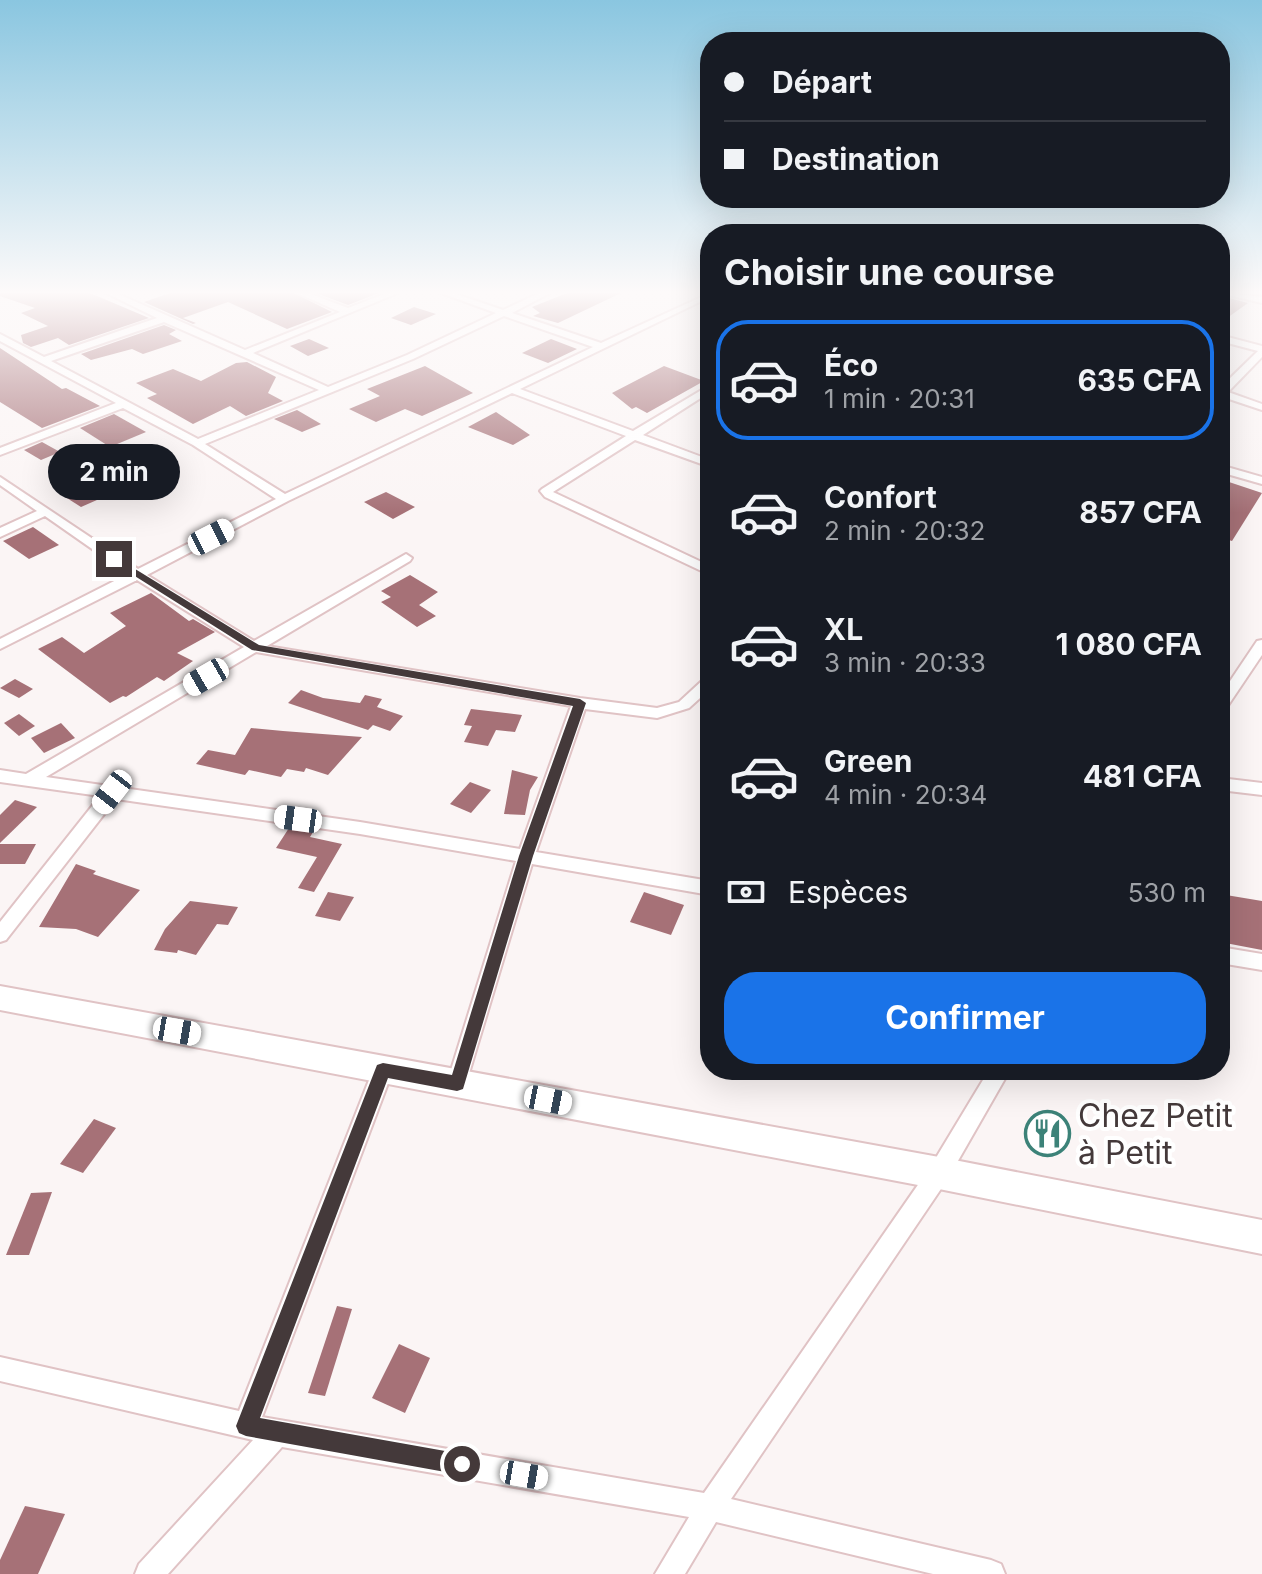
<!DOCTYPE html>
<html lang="fr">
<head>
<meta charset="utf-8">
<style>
  :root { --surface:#171b24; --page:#20242c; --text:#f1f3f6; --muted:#9ea1a6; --line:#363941; --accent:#1a73e8 }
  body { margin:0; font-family:Inter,sans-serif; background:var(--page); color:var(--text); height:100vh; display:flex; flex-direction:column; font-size:30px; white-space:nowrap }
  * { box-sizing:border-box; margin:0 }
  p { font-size:26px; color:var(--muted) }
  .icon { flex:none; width:44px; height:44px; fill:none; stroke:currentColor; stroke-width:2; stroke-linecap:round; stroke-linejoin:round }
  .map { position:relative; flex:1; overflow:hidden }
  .panel { position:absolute; left:700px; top:224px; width:530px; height:856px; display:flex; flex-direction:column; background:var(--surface); border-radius:32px; box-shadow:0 8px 32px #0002 }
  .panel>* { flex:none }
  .top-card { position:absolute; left:700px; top:32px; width:530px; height:176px; border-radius:32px; box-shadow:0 8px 32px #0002; display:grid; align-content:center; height:176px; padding:0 24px; background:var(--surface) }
  .end { position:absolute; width:36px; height:36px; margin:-18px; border:10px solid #44393a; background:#fff; box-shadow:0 0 0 4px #fff }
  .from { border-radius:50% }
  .bubble { position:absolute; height:56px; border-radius:28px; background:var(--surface); box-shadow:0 8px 32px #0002; font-size:26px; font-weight:700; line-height:56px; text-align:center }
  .car { position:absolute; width:24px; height:48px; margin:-24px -12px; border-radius:10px; box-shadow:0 0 6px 2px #0007; background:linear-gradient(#fff 24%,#345 0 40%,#fff 0 76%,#345 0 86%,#fff 0) }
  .top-card b { display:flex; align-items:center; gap:28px; height:76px; font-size:30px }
  .top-card b+b { border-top:2px solid var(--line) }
  .top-card i { width:20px; height:20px; background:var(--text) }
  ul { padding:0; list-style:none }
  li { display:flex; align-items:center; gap:24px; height:120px; margin:0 16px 12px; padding:0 8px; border:4px solid transparent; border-radius:32px }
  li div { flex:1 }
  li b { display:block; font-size:30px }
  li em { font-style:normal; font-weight:700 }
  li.current { border-color:var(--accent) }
  li>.icon { width:72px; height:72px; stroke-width:1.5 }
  h2 { padding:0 24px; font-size:36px; line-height:96px }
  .pay { display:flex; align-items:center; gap:20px; height:88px; padding:0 24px; font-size:30px }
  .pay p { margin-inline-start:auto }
  .cta { display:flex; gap:16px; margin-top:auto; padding:16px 24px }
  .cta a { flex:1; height:92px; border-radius:32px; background:var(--accent); color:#fff; font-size:32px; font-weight:700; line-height:92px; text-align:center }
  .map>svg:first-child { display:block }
  .building { fill:#a67177 }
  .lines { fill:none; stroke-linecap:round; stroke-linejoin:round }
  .street-casing { stroke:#e0c3c5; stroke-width:4 }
  .secondary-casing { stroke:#e0c3c5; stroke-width:4 }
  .street { fill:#fff; fill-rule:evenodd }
  .secondary { fill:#fff; fill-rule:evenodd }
  .route { fill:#44393a }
  .labels { text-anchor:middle; stroke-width:8; stroke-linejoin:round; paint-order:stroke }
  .near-poi-label { font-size:32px; fill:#44393a; stroke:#fff; text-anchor:start }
</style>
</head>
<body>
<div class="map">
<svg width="1262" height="1574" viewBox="0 0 1262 1574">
  <rect width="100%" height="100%" fill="#fbf5f5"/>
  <g class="building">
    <path d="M0 293H90L149 318 69 345 58 338 31 347 23 343 21 335 48 326 21 313 35 308 0 296Z"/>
    <path d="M170 293H294L332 312 287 329 228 302 183 318 196 323 193 324 144 302Z"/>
    <path d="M316 293H379L348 305Z"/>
    <path d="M567 293H621L558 323 533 316 540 313 532 307Z"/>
    <path d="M1229 298 1248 303 1220 323V306Z"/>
    <path d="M414 307 436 314 411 325 391 318Z"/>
    <path d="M164 325 176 330 169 334 182 341 143 354 132 349 91 360 81 354Z"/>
    <path d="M309 339 329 348 308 356 290 346Z"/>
    <path d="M551 339 577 349 548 363 522 353Z"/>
    <path d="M0 348 62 389 66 388 100 406 42 428 0 402Z"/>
    <path d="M247 362 276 377 268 393 283 401 246 416 230 406 193 424 147 398 157 394 136 383 173 369 201 381 236 363Z"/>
    <path d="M425 366 473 393 422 416 405 409 376 422 349 409 380 396 367 389Z"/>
    <path d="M664 366 704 381 647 413 636 407 632 409 612 393Z"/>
    <path d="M297 410 321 424 302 432 274 419Z"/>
    <path d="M496 412 530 435 513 445 468 427Z"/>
    <path d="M114 414 146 432 110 447 80 428Z"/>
    <path d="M42 442 60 452 41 460 24 450Z"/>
    <path d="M116 468 138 482 81 507 59 493Z"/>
    <path d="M1220 479 1262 493 1232 541 1220 537Z"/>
    <path d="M386 492 415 507 393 519 364 502Z"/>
    <path d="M33 527 59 545 29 559 3 541Z"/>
    <path d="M410 575 438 592 419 605 436 616 417 627 381 602 391 597 381 591Z"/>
    <path d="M151 593 189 621 193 619 215 632 177 653 193 661 164 681 157 677 126 697 123 696 110 703 38 649 62 637 84 653 126 626 110 613Z"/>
    <path d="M15 679 33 689 19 698 0 688Z"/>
    <path d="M301 690 323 698 360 703 365 695 382 699 377 707 403 716 390 731 373 725 368 730 288 703Z"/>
    <path d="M471 709 522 715 515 732 496 730 488 746 464 742 472 726 464 725Z"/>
    <path d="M19 714 35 726 19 736 4 723Z"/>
    <path d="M61 723 75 738 44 753 31 738Z"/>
    <path d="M251 728 283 731 362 737 328 775 306 768 304 772 287 769 281 777 249 770 245 775 196 764 208 750 235 755Z"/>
    <path d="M512 770 538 777 530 790 525 815 504 814Z"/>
    <path d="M470 782 491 790 471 813 450 804Z"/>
    <path d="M15 800 37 807 0 843V815Z"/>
    <path d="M289 828 313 832 310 837 342 844 314 892 298 888 317 857 276 848Z"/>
    <path d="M0 844H36L25 864H0Z"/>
    <path d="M76 864 96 871 93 874 140 890 98 937 76 929 39 927Z"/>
    <path d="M328 892 354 897 340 921 315 916Z"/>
    <path d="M644 892 684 905 671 935 630 922Z"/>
    <path d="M1220 894 1262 901V950L1220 942Z"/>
    <path d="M190 901 238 907 228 925 217 924 196 955 178 950 177 953 154 950 165 929Z"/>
    <path d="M94 1119 116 1128 83 1173 60 1164Z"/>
    <path d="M52 1192 29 1255H6L31 1193Z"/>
    <path d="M337 1306 352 1309 325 1396 308 1393Z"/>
    <path d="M399 1344 430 1358 405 1413 372 1398Z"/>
    <path d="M25 1506 65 1514 38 1574H0V1560Z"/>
  </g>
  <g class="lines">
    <defs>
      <g id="street">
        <path d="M106 293H116L245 350 340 312 297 293H308L348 308 387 293H398L253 353 328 387 407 355 496 313 441 293H453L503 310 539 293H550L512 313 601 343 710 293V297L520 389 633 431 710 385V392L643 435 710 460V467L635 440 553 492 710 566V575L545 497 540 491 542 489 626 436 512 393 288 501 147 575 254 641 406 554 412 558 410 561 267 646 580 698 657 708 679 702 705 678 710 676V689L689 708 657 718 585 709 536 852 710 881V895L532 864 464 1090 457 1092 450 1090 447 1083 516 861 360 834 116 799 6 940 0 942V922L100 796 0 782V770L26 774 244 647 137 580 0 649V639L128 574 45 516 0 537V528L37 511 0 485V477L138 569 276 499 193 445 123 408 0 455V448L116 403 0 341V334L44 357 157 318ZM504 316 593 347 285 494 205 444 413 359ZM164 322 319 390 198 439 51 361ZM256 652 571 706 520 849 360 822 46 777Z"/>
        <path d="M1227 293 1262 297V303L1228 295Z"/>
        <path d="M1220 335 1262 346V357L1228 392 1262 404V410L1220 396V388L1258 351 1220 341Z"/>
        <path d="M1220 465 1262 477V484L1220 472Z"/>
        <path d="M1262 640V655L1225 710 1220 712V696L1257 641Z"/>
        <path d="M1220 778 1262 783V795L1220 790Z"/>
        <path d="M1220 947 1262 954V970L1220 963Z"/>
        <path d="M383 1061 390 1064 393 1070 262 1417 704 1493 931 1166 989 1070H1010L947 1180 731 1499 991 1560 1001 1564 1005 1574H933L716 1522 685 1574H655L689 1517 282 1447 168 1574H135L139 1564 253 1440 0 1381V1357L239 1411 373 1070 376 1064Z"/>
      </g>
      <path id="secondary" d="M0 986 939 1157 1262 1220V1254L939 1189 0 1010Z"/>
    </defs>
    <use href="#street" class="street-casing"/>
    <use href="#secondary" class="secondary-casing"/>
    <use href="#street" class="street"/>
    <use href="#secondary" class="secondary"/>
  </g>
  <linearGradient id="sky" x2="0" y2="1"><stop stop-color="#8ac6e0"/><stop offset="0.57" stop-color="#fdfafa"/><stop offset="1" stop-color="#fdfafa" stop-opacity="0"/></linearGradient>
  <rect width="1262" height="513" fill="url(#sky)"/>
  <path class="route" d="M114 556 259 645 580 699 586 703 533 856 463 1089 457 1091 388 1078 260 1418 462 1454 470 1457 473 1464 470 1472 462 1475 246 1436 239 1433 236 1426 377 1065 383 1063 452 1075 519 856 573 706 252 650 111 561 109 559Z"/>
  <defs>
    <symbol id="restaurant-ring" viewBox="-11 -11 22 22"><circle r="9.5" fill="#fff" stroke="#3c8278" stroke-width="1.5"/><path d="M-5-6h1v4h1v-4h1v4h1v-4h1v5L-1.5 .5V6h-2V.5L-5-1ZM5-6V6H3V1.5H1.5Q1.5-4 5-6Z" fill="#3c8278"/></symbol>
  </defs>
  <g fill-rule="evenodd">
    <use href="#restaurant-ring" x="1022" y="1108" width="51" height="51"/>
  </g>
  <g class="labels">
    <g class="near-poi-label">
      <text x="1078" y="1127">Chez Petit<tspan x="1078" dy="37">à Petit</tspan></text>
    </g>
  </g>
</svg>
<i class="end from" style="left:462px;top:1464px"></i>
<i class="end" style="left:114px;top:559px"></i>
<div class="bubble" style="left:48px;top:444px;width:132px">2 min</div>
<i class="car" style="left:211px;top:537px;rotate:63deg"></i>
<i class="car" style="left:206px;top:677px;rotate:240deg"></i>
<i class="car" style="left:112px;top:792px;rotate:218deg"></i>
<i class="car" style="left:298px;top:819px;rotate:278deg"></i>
<i class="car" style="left:177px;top:1031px;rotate:100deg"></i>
<i class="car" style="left:548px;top:1100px;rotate:101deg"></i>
<i class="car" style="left:524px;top:1475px;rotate:100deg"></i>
<div class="top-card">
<b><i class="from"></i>Départ</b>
<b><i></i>Destination</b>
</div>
<section class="panel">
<h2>Choisir une course</h2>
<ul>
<li class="current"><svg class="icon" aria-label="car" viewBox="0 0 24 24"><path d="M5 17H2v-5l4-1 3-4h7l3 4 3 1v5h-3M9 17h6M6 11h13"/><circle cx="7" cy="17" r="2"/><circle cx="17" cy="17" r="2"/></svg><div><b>Éco</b><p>1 min · 20:31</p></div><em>635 CFA</em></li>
<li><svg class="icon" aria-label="car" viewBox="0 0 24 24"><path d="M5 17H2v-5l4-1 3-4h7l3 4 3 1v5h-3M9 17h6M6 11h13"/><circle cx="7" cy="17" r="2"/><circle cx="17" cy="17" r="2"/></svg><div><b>Confort</b><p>2 min · 20:32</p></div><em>857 CFA</em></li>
<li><svg class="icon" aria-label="car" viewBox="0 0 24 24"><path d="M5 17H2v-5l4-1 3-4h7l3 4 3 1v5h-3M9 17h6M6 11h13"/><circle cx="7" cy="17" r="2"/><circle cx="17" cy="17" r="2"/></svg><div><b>XL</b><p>3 min · 20:33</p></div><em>1 080 CFA</em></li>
<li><svg class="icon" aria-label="car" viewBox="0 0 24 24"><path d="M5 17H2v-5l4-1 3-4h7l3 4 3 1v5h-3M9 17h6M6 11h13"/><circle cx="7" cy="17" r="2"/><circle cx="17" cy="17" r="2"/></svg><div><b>Green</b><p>4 min · 20:34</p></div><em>481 CFA</em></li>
</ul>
<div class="pay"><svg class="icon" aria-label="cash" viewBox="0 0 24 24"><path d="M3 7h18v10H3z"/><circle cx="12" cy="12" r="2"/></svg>Espèces<p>530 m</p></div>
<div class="cta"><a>Confirmer</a></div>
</section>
</div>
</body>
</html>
